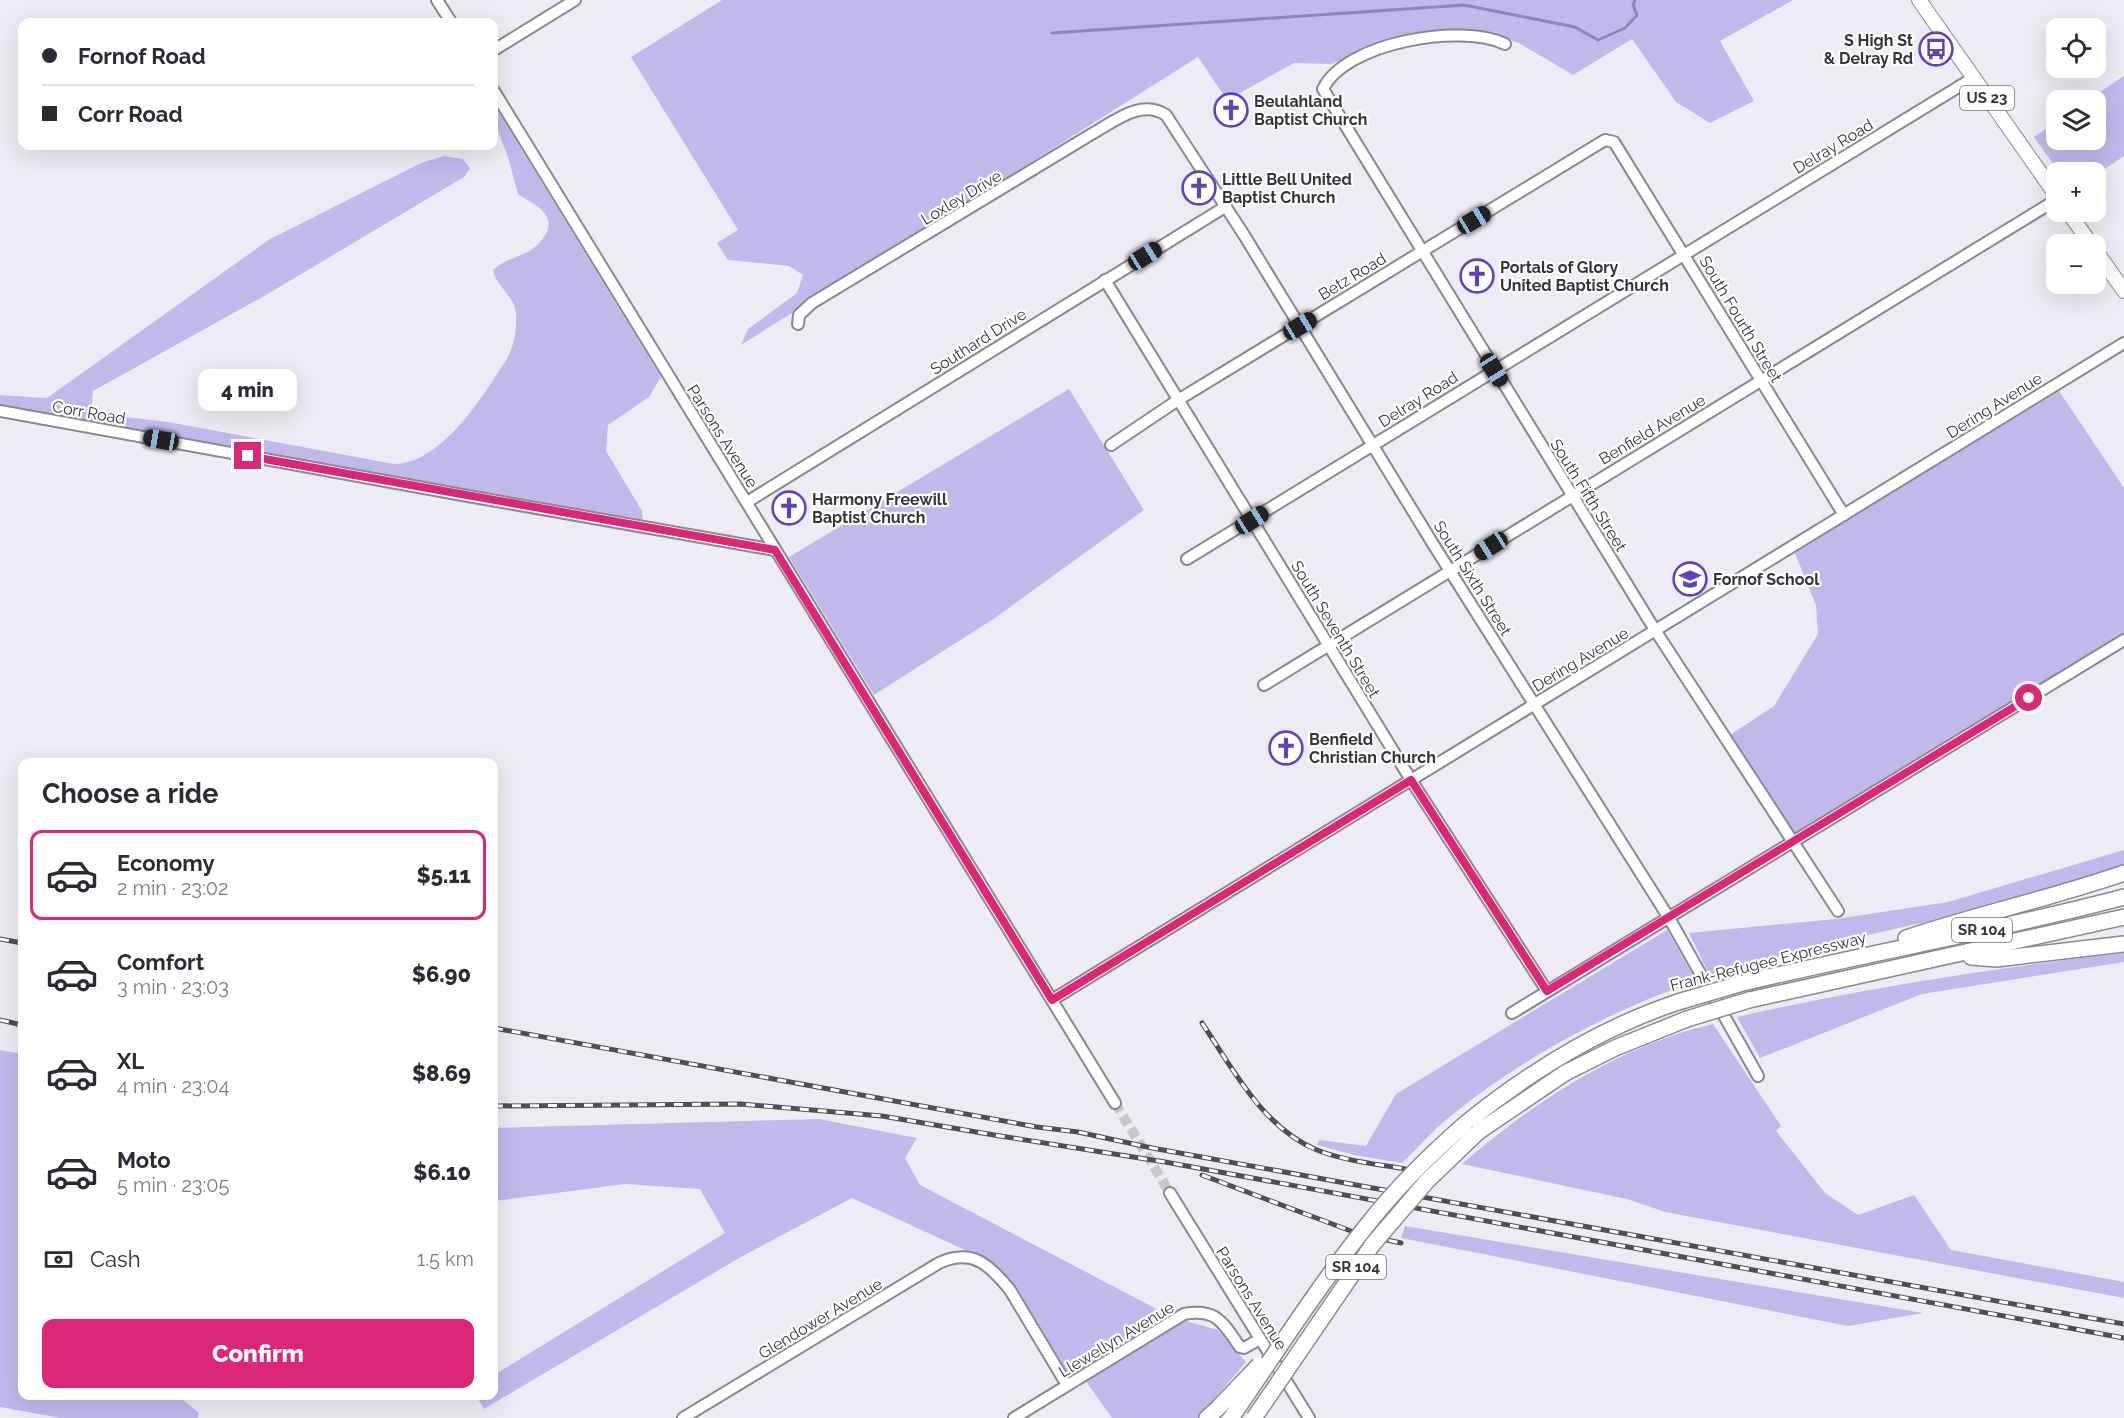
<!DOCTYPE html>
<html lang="en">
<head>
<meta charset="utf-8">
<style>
  :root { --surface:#fff; --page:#f2f2f3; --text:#2b2b33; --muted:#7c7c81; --line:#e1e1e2; --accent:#db2777 }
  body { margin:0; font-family:Raleway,sans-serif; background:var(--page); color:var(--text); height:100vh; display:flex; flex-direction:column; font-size:22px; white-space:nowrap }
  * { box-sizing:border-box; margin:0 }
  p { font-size:20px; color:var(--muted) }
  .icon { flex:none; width:33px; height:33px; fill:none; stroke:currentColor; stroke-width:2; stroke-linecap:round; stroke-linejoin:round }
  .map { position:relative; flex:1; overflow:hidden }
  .details { position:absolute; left:18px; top:758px; width:480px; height:642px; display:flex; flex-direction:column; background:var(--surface); border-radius:12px; box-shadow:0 6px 24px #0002 }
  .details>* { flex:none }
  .banner { position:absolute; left:18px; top:18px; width:480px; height:132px; border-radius:12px; box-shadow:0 6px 24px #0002; display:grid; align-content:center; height:132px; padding:0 24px; background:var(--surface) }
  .buttons { position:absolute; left:2046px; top:18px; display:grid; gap:12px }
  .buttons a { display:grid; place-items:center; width:60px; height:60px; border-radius:12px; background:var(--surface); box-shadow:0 6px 24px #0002; font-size:30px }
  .end { position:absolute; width:27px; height:27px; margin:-14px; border:8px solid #db2777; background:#fff; box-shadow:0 0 0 3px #fff }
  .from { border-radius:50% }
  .bubble { position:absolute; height:42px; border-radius:12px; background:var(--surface); box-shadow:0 6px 24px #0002; font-size:20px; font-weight:800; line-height:42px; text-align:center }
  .car { position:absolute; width:18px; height:36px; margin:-18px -9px; border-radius:8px; box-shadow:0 0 4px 2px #0007; background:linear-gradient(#222 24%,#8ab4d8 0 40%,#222 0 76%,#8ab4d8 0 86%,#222 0) }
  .banner b { display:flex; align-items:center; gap:21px; height:57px; font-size:22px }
  .banner b+b { border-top:2px solid var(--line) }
  .banner i { width:15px; height:15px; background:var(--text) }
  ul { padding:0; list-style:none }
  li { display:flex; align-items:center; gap:18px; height:90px; margin:0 12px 9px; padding:0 12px; border:3px solid transparent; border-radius:12px }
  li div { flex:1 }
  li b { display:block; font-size:22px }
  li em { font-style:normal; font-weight:800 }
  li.active { border-color:var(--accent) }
  li>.icon { width:54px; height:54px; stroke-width:1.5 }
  h2 { padding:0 24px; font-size:27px; line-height:72px }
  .pay { display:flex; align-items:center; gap:15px; height:66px; padding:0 24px; font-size:22px }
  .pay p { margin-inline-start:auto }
  .action { display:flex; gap:12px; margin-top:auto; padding:12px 24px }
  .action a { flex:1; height:69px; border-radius:12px; background:var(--accent); color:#fff; font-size:24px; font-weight:800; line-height:69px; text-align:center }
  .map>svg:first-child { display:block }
  .green { fill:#c1b9ec }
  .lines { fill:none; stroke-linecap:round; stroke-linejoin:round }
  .stream { stroke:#8f86bc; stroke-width:3 }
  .minor-tunnel { stroke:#c8c7ce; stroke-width:10; stroke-dasharray:10 5; stroke-linecap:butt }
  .minor-casing { stroke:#8a8990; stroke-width:14 }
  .major-casing { stroke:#8a8990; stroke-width:16 }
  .highway-casing { stroke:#8a8990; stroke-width:18 }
  .minor { stroke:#fff; stroke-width:10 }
  .major { stroke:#fff; stroke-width:14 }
  .highway { stroke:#fff; stroke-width:15 }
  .rail-casing { stroke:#4f4e52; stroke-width:5 }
  .rail { stroke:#fff; stroke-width:3; stroke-dasharray:9; stroke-linecap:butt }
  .highway-bridge-casing { stroke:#8a8990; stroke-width:18; stroke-linecap:butt }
  .highway-bridge { stroke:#fff; stroke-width:15 }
  .route { stroke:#db2777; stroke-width:8 }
  .labels { text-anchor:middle; stroke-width:4.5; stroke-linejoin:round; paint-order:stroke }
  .shield { fill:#fff; stroke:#727274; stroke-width:1.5 }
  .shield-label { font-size:15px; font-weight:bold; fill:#353538 }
  .poi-label { font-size:16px; font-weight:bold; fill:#353538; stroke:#fff; text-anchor:start }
  .street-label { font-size:16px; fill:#353538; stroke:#fff }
</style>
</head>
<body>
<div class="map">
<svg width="2124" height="1418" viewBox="0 0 2124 1418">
  <rect width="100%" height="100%" fill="#edecf4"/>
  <g class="green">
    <path d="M722 0H1793L1720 41 1754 101 1710 123 1676 102 1632 39 1573 75 1519 43 1486 32 1431 33 1383 43 1331 64 1294 63 1227 100 1198 57 741 345 748 329 797 293 803 275 789 266 728 260 717 243 738 230 631 57Z"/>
    <path d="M2124 76V156L2096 175V172H2059L2034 137 2056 122V140H2096V100H2088Z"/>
    <path d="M494 105 661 377 649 397 608 425 606 451 642 511 643 522 0 405V395L47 398 270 239 421 163 444 156 463 159 470 168 464 177 266 295 93 391 91 413 168 422 394 464C437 464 476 407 497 374 502 366 508 359 511 350 515 339 517 326 516 314 515 296 496 287 493 270 504 259 518 258 531 250 537 246 544 238 547 232 555 212 531 203 518 194L508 157 494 121Z"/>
    <path d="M1069 389 1144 510 995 618 874 695 789 557Z"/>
    <path d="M2059 391 2124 488V635L1794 836 1730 735 1774 706 1818 634 1816 605 1794 551Z"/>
    <path d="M2124 850V867L1955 917 1907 926 1791 953 1710 976 1689 933 1836 919 1948 902Z"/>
    <path d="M1667 930 1696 981C1609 1011 1524 1057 1452 1115 1434 1129 1419 1147 1402 1163L1354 1155 1317 1145 1319 1140 1366 1146 1396 1094Z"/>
    <path d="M2124 953V962L1922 994 1760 1058 1737 1017C1865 988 1994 968 2124 953Z"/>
    <path d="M1713 1024 1781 1126 1776 1131 1825 1193 1858 1215 1914 1195 1951 1250 2124 1282V1298L1665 1212 1627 1199 1462 1164C1523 1111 1592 1064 1669 1037 1683 1031 1699 1028 1713 1024Z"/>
    <path d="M0 1050 22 1054V1395H183L182 1399 199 1413 198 1418H61L0 1407Z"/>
    <path d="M819 1119 917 1138 905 1158 920 1185 1170 1316 1077 1373 1065 1372 1014 1287 991 1262 852 1198 739 1258 484 1409 476 1395H494V1375L725 1233 700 1189 625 1184 494 1201V1128Z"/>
    <path d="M1405 1226 1923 1313 1848 1326 1401 1238Z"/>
    <path d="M1186 1321 1218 1330 1246 1362 1198 1418H1112L1085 1380Z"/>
  </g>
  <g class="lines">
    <path class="stream" d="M1052 33 1464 5 1575 27 1598 40 1625 28 1637 15 1633 5 1635 0"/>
    <path class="minor-tunnel" d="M1115 1103 1170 1193"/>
    <defs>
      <g id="minor">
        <path d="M437 0 451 22"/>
        <path d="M1505 44C1461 23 1346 42 1323 89L1655 630 1838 911"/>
        <path d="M494 50 575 0"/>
        <path d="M494 91 1115 1103"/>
        <path d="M1105 280 1411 780 1547 991"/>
        <path d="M798 324 799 315 812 303 1095 132C1116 120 1142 99 1166 115L1244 235 1433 544 1669 918 1758 1076"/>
        <path d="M0 411 468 496 775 550"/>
        <path d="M1111 445 1178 400 1605 140 1614 142 1844 515"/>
        <path d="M747 502 1225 207"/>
        <path d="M1187 559 1973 78"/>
        <path d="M1264 685 2056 200"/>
        <path d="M1052 1000 2124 343"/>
        <path d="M1512 1013 2124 640"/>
        <path d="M1170 1193 1309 1418"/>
        <path d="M683 1418 939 1263C972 1248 989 1264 1010 1290L1067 1385"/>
        <path d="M1014 1418 1184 1314C1217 1308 1223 1323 1240 1347L1244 1348 1260 1339"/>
      </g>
      <g id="major">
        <path d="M1919 0 2056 195"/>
        <path d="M2068 212 2091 244"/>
        <path d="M2096 251 2124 291"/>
      </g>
      <g id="highway">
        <path d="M1906 938C1978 914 2052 898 2124 873"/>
        <path d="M1971 957 1996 959 2124 944"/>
        <path d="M1739 984C1867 953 1997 931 2124 897"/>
        <path d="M1749 1000 2124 917"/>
        <path d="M1465 1124C1529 1072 1600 1028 1678 1002"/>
        <path d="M1478 1132 1565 1073 1615 1048 1687 1019"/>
        <path d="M1207 1418 1218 1408"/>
      </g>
    </defs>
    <use href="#minor" class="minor-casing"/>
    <use href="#major" class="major-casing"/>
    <use href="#highway" class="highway-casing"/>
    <use href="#minor" class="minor"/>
    <use href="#major" class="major"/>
    <use href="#highway" class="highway"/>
    <defs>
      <g id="rail">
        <path d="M0 939 22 943"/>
        <path d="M0 1020 22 1025"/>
        <path d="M1202 1023C1233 1069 1263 1128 1317 1150 1347 1162 1380 1164 1411 1170"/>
        <path d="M494 1028 1037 1127 1078 1132 1152 1148 2124 1324"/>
        <path d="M494 1106 740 1104 882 1116 1000 1136 1165 1162 2124 1338"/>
        <path d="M1202 1175 1359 1234 1401 1243"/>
      </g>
    </defs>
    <use href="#rail" class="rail-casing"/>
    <use href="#rail" class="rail"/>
    <defs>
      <g id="highway-bridge">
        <path d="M1678 1002 1739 984"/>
        <path d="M1687 1019 1749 1000"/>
        <path d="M1218 1408 1259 1365"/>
        <path d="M1231 1418C1277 1351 1321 1282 1372 1219 1400 1184 1432 1153 1465 1124"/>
        <path d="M1254 1418 1373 1244 1427 1181 1478 1132"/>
      </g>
    </defs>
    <use href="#highway-bridge" class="highway-bridge-casing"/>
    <use href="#highway-bridge" class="highway-bridge"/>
  </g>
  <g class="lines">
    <path class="route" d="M248 456 775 550 1052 1000 1411 780 1547 991 2029 698"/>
  </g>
  <defs>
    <symbol id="bus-ring" viewBox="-11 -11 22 22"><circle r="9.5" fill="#fff" stroke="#6541b9" stroke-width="1.5"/><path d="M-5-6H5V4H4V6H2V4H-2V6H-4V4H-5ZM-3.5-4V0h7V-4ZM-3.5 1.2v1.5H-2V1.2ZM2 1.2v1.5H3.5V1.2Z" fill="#6541b9"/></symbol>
    <symbol id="church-ring" viewBox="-11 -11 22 22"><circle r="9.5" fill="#fff" stroke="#6541b9" stroke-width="1.5"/><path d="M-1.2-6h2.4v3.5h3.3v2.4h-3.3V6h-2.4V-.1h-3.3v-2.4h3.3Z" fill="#6541b9"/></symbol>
    <symbol id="school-ring" viewBox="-11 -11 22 22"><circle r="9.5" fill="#fff" stroke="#6541b9" stroke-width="1.5"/><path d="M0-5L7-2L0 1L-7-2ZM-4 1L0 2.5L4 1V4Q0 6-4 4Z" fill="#6541b9"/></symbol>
  </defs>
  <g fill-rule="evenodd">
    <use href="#bus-ring" x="1917" y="30" width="38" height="38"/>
    <use href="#church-ring" x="1212" y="91" width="38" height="38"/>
    <use href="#church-ring" x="1180" y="169" width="38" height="38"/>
    <use href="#church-ring" x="1458" y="257" width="38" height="38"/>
    <use href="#church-ring" x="770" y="489" width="38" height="38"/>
    <use href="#school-ring" x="1671" y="560" width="38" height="38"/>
    <use href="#church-ring" x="1267" y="729" width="38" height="38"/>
  </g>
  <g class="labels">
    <g class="shield">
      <rect x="1960" y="86" width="54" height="24" rx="4.5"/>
      <rect x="1952" y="918" width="60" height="24" rx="4.5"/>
      <rect x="1326" y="1255" width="60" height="24" rx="4.5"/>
    </g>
    <g class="shield-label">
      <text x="1987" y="103">US 23</text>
      <text x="1982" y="935">SR 104</text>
      <text x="1356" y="1272">SR 104</text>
    </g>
    <g class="poi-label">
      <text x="1913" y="46" text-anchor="end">S High St<tspan x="1913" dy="18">&amp; Delray Rd</tspan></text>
      <text x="1254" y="107">Beulahland<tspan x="1254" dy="18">Baptist Church</tspan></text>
      <text x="1222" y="185">Little Bell United<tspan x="1222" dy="18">Baptist Church</tspan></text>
      <text x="1500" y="273">Portals of Glory<tspan x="1500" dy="18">United Baptist Church</tspan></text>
      <text x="812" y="505">Harmony Freewill<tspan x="812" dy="18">Baptist Church</tspan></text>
      <text x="1713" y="585">Fornof School</text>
      <text x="1309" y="745">Benfield<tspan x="1309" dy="18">Christian Church</tspan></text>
    </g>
    <g class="street-label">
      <text transform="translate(1833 146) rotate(-31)" y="6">Delray Road</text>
      <text transform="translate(961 197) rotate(-31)" y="6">Loxley Drive</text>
      <text transform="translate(1352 276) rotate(-31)" y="6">Betz Road</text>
      <text transform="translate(1741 319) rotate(59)" y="6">South Fourth Street</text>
      <text transform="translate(978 341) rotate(-32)" y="6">Southard Drive</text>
      <text transform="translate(1418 399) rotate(-32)" y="6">Delray Road</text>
      <text transform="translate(1994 405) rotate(-32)" y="6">Dering Avenue</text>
      <text transform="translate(89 412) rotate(10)" y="6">Corr Road</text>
      <text transform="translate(1652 429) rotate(-31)" y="6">Benfield Avenue</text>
      <text transform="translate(723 436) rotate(58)" y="6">Parsons Avenue</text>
      <text transform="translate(1589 495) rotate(58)" y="6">South Fifth Street</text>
      <text transform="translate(1473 578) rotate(58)" y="6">South Sixth Street</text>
      <text transform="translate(1336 629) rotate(59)" y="6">South Seventh Street</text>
      <text transform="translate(1580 659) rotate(-31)" y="6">Dering Avenue</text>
      <text transform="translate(1768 961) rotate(-14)" y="6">Frank-Refugee Expressway</text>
      <text transform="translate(1252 1298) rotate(58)" y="6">Parsons Avenue</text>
      <text transform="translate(820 1318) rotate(-31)" y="6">Glendower Avenue</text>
      <text transform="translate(1116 1339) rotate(-31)" y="6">Llewellyn Avenue</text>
    </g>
  </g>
</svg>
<div class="buttons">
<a><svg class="icon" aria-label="locate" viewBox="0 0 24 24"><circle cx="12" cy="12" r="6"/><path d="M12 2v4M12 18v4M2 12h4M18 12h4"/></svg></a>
<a><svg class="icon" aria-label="layers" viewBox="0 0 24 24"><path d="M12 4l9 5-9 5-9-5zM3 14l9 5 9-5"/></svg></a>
<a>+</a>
<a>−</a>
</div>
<i class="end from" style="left:2029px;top:698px"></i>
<i class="end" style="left:248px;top:456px"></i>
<div class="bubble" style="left:198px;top:369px;width:99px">4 min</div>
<i class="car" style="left:1474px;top:220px;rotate:59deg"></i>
<i class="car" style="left:1145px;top:256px;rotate:58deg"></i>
<i class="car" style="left:1300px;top:326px;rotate:59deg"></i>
<i class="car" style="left:1494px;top:370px;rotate:148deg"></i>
<i class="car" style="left:161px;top:440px;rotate:280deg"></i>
<i class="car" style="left:1252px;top:520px;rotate:58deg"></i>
<i class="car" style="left:1491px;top:546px;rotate:238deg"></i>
<div class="banner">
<b><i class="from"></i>Fornof Road</b>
<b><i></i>Corr Road</b>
</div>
<section class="details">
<h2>Choose a ride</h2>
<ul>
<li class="active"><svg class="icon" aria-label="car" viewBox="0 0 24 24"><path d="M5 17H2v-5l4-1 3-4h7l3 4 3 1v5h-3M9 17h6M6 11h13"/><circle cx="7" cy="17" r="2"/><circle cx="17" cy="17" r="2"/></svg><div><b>Economy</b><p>2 min · 23:02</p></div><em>$5.11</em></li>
<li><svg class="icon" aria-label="car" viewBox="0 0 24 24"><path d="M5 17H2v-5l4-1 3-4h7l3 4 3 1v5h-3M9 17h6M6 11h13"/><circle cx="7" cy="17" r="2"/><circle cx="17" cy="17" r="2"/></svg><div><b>Comfort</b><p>3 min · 23:03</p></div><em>$6.90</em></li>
<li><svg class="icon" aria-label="car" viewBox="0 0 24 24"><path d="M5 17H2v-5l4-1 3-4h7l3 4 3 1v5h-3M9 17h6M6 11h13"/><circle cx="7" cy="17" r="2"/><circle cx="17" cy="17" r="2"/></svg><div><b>XL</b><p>4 min · 23:04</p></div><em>$8.69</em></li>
<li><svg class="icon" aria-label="car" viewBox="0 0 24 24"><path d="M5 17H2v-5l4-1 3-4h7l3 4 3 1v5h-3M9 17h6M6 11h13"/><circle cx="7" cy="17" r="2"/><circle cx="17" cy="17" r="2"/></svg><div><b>Moto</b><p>5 min · 23:05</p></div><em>$6.10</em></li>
</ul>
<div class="pay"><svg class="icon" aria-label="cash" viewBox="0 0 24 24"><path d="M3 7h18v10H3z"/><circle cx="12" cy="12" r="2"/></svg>Cash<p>1.5 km</p></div>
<div class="action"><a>Confirm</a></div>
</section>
</div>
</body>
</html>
